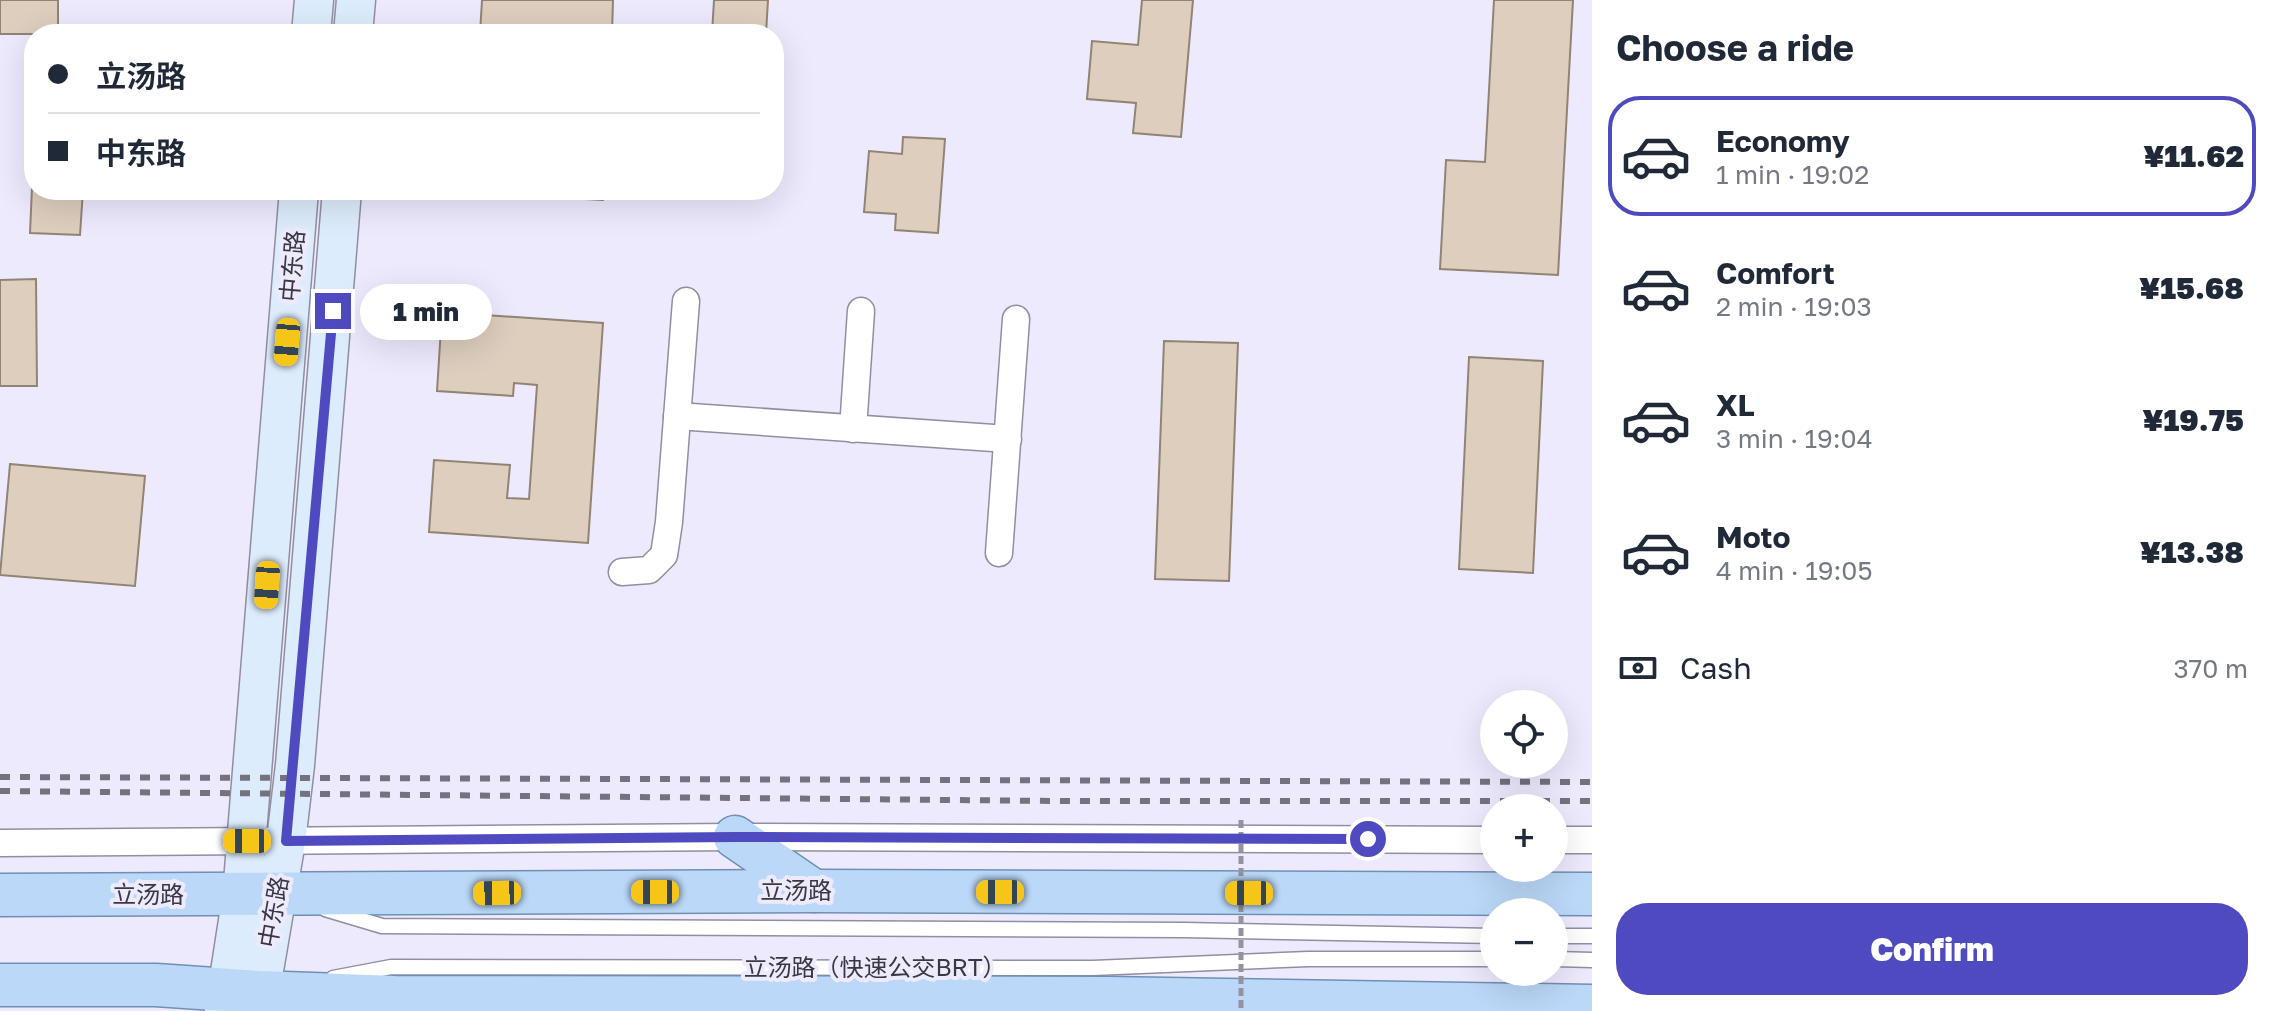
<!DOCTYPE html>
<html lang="en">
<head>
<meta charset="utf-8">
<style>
  :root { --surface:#fff; --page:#f6f6f7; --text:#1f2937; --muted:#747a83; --line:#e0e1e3; --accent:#504ac1 }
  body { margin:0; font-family:"Golos Text","Noto Sans SC",sans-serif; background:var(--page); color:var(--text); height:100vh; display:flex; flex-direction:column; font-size:30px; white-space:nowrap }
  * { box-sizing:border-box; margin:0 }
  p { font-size:26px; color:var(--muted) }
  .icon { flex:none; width:44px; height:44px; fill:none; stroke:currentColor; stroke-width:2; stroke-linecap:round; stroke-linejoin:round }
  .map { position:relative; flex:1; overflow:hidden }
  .details { display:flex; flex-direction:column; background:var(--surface); width:680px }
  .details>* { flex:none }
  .hud { position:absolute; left:24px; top:24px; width:760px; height:176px; border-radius:32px; box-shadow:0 8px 32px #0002; display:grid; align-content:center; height:176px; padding:0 24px; background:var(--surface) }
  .tools { position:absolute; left:1480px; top:690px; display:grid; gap:16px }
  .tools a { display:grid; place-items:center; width:88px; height:88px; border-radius:50%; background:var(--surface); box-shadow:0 8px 32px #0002; font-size:40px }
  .end { position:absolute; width:36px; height:36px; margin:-18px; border:10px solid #504ac1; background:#fff; box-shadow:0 0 0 4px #fff }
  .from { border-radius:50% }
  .bubble { position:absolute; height:56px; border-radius:28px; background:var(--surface); box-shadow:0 8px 32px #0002; font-size:26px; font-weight:800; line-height:56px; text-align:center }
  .car { position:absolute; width:24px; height:48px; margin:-24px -12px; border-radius:10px; box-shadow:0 0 6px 2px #0007; background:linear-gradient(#f5c518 24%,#345 0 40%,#f5c518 0 76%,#345 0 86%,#f5c518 0) }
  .hud b { display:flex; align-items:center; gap:28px; height:76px; font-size:30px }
  .hud b+b { border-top:2px solid var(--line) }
  .hud i { width:20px; height:20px; background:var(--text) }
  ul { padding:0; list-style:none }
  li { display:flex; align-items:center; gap:24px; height:120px; margin:0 16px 12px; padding:0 8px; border:4px solid transparent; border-radius:32px }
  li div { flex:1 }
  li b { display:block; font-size:30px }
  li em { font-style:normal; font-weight:800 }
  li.current { border-color:var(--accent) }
  li>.icon { width:72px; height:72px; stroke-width:1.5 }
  h2 { padding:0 24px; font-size:36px; line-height:96px }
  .pay { display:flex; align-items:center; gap:20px; height:88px; padding:0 24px; font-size:30px }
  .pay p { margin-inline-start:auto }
  .button { display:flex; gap:16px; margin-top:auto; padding:16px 24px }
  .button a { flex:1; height:92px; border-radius:32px; background:var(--accent); color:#fff; font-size:32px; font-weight:800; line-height:92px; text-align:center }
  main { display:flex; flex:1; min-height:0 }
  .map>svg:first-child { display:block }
  .building { fill:#ddcebe; stroke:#918475; stroke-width:2 }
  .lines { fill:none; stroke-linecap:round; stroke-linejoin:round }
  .lane-casing { stroke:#918ea0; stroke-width:17 }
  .street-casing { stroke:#918ea0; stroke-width:29 }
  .secondary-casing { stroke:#918ea0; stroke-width:41 }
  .primary-casing { stroke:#708fb5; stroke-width:45 }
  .lane { stroke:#fff; stroke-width:14 }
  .street { stroke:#fff; stroke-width:26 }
  .secondary { stroke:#ddecfc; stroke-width:38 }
  .primary { stroke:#bbd8f8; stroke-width:42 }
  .rail { stroke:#73727d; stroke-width:6; stroke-dasharray:10 10; stroke-linecap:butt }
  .path-bridge { stroke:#9592a0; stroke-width:5; stroke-dasharray:8 4; stroke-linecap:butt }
  .route { stroke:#504ac1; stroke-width:10 }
  .labels { text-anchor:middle; stroke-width:8; stroke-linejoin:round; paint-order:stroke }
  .street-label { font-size:24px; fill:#393840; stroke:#eeeafe }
</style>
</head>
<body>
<main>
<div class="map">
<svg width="1592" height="1011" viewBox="0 0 1592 1011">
  <rect width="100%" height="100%" fill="#eeeafe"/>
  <g class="building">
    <rect x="0" y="0" width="58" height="34"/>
    <path d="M482 0H613L612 34H480Z"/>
    <path d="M714 0H768L766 34H712Z"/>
    <path d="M1142 0H1193L1181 137 1133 133 1136 103 1087 99 1092 41 1138 45Z"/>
    <path d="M1494 0H1573L1558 275 1440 269 1446 160 1485 162Z"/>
    <path d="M903 137 945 139 938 233 895 230 896 214 864 212 869 151 902 154Z"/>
    <path d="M34 142V190H83L80 235 30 233Z"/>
    <path d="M473 190H604L603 200 472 193Z"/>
    <path d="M36 279 37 386H0V280Z"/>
    <path d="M442 312 603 323 588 543 429 532 434 460 510 465 507 498 529 499 537 385 514 383 513 396 437 391Z"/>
    <path d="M1164 341 1238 343 1229 581 1155 579Z"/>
    <path d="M1469 357 1543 361 1533 573 1459 569Z"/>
    <path d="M10 464 145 476 135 586 0 575Z"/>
  </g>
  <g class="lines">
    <defs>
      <g id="lane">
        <path d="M325 909 382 926 1184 930 1494 936"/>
        <path d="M1554 936H1592"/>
        <path d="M1554 959 1592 960"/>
        <path d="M333 978 391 967 1093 968 1308 959H1494"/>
      </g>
      <g id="street">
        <path d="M677 416 1008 439"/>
        <path d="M853 429 861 311"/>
        <path d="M999 553 1016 319"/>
        <path d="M622 572 649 570 664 555 669 522 686 301"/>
        <path d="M1554 840H1592"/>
        <path d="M0 843 735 837 1494 840"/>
      </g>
      <g id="secondary">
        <path d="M311 34 314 0"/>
        <path d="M353 34 356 0"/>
        <path d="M224 1011 242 895 299 190"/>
        <path d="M257 1011 286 841 295 765 342 190"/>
      </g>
      <g id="primary">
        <path d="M735 837 814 891"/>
        <path d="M0 895 814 891 1592 894"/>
        <path d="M0 985H156L258 992 395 997 1108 998 1592 1006"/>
      </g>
    </defs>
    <use href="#lane" class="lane-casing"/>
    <use href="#street" class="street-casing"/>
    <use href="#secondary" class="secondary-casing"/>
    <use href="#primary" class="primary-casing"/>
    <use href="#lane" class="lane"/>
    <use href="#street" class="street"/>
    <use href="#secondary" class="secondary"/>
    <use href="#primary" class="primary"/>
    <g class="rail">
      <path d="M0 777 1592 782"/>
      <path d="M0 791 1057 801H1592"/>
    </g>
    <path class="path-bridge" d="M1241 820V1011"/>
  </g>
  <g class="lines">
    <path class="route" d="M333 311 286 841 735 837 1368 839"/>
  </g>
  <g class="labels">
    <g class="street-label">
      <text transform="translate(293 266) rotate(-85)" y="8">中东路</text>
      <text x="796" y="899">立汤路</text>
      <text x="148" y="903">立汤路</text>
      <text transform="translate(274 912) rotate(-80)" y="8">中东路</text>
      <text x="875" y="976">立汤路（快速公交BRT）</text>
    </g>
  </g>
</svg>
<div class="tools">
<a><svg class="icon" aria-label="locate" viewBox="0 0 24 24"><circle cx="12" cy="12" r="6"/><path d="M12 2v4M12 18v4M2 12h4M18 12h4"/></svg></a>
<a>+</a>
<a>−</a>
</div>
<i class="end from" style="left:1368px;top:839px"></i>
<i class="end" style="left:333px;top:311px"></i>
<div class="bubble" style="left:360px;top:284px;width:132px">1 min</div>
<i class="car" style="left:287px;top:342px;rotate:185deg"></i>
<i class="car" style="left:267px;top:585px;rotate:184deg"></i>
<i class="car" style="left:247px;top:841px;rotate:270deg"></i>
<i class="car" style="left:655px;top:892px;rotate:270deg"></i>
<i class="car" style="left:1000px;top:892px;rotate:270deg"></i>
<i class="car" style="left:497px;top:893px;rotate:269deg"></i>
<i class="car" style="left:1249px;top:893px;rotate:270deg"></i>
<div class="hud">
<b><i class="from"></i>立汤路</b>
<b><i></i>中东路</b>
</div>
</div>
<section class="details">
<h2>Choose a ride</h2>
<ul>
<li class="current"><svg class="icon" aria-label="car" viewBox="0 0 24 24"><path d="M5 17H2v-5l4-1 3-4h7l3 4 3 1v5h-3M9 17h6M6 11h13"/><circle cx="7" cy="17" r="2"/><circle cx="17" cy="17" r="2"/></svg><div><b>Economy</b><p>1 min · 19:02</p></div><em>¥11.62</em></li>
<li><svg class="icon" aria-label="car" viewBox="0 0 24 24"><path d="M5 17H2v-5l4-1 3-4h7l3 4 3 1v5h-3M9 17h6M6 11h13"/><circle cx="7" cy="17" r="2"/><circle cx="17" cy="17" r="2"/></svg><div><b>Comfort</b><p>2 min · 19:03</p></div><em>¥15.68</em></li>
<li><svg class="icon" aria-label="car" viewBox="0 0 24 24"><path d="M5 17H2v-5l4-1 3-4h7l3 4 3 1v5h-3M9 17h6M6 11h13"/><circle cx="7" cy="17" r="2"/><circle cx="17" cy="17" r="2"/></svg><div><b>XL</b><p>3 min · 19:04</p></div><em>¥19.75</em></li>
<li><svg class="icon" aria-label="car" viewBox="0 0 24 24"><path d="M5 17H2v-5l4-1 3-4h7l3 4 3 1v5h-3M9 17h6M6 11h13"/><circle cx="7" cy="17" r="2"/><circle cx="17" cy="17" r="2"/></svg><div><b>Moto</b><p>4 min · 19:05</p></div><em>¥13.38</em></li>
</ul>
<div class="pay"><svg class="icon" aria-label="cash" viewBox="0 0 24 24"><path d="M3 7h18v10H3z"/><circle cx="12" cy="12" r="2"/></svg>Cash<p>370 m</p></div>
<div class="button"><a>Confirm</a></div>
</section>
</main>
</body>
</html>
